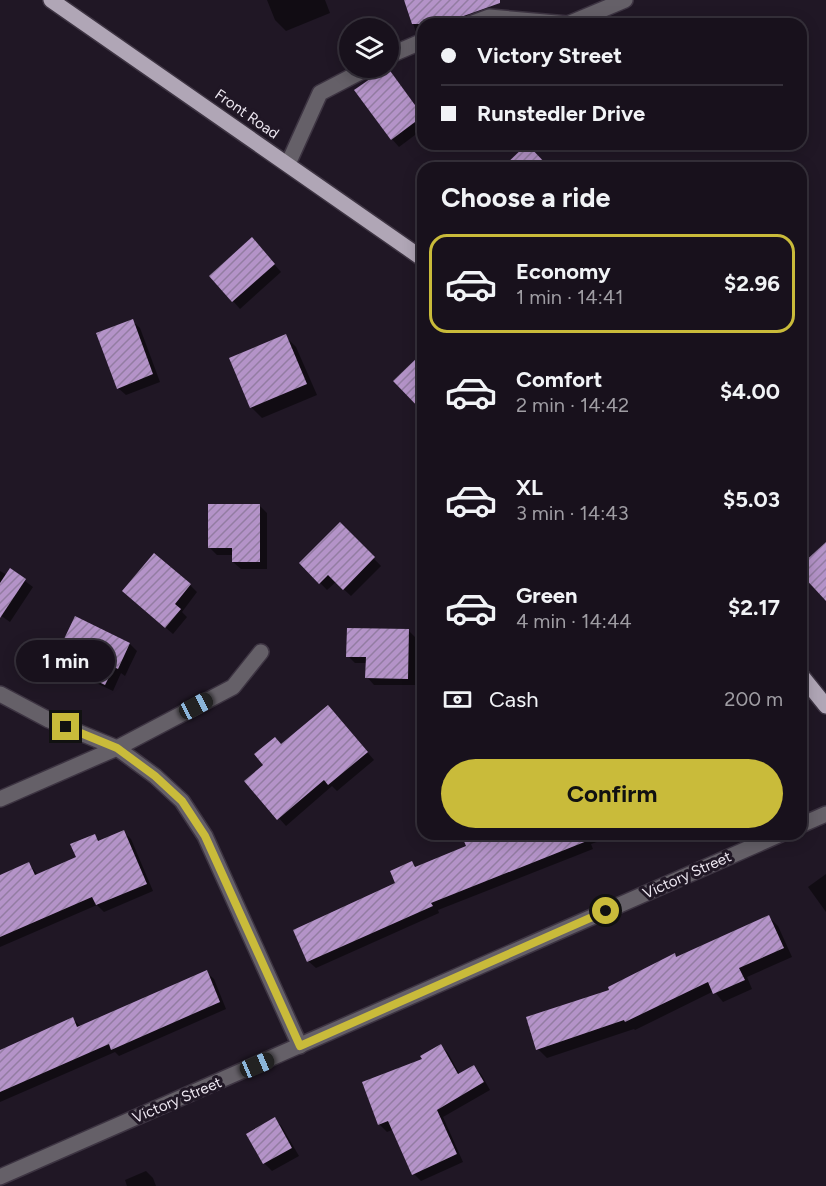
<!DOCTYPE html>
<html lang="en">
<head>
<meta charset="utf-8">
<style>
  :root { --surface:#18111c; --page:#251f29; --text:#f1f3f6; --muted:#9f9da3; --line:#36313b; --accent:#c9bb3a }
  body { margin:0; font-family:Figtree,sans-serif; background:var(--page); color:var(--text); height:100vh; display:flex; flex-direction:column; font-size:22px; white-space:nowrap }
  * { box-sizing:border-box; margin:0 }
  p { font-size:20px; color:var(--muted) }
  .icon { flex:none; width:33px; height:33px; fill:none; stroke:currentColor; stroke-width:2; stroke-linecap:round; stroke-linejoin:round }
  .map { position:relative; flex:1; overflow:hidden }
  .sheet { position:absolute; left:417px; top:162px; width:390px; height:678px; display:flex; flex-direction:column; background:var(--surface); border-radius:18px; box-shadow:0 3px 15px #0003,0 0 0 2px var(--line) }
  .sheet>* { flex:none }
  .guide { position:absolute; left:417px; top:18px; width:390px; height:132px; border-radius:18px; box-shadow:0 3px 15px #0003,0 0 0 2px var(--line); display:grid; align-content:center; height:132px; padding:0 24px; background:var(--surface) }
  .controls { position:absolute; left:339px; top:18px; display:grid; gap:12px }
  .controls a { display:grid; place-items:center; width:60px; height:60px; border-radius:50%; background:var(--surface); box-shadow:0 3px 15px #0003,0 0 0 2px var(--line); font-size:30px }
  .end { position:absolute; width:27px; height:27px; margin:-14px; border:8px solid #c9bb3a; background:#111; box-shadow:0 0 0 3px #111 }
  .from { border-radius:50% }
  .bubble { position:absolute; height:42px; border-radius:21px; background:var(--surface); box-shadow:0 3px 15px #0003,0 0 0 2px var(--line); font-size:20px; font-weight:700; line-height:42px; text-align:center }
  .car { position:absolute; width:18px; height:36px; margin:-18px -9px; border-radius:8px; box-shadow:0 0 4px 2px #0007; background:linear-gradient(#222 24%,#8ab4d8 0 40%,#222 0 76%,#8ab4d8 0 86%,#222 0) }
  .guide b { display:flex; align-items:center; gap:21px; height:57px; font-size:22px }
  .guide b+b { border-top:2px solid var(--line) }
  .guide i { width:15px; height:15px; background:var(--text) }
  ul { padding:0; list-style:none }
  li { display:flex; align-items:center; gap:18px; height:99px; margin:0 12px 9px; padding:0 12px; border:3px solid transparent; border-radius:18px }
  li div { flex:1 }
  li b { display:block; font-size:22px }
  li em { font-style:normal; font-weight:700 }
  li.selected { border-color:var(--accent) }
  li>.icon { width:54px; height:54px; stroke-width:1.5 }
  h2 { padding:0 24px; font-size:27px; line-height:72px }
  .pay { display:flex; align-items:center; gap:15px; height:66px; padding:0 24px; font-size:22px }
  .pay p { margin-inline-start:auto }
  .button { display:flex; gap:12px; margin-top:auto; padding:12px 24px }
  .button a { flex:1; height:69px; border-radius:36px; background:var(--accent); color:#111; font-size:24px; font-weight:700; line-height:69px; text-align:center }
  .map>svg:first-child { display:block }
  .shadow { fill:#0007 }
  .building { fill:url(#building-hatch) }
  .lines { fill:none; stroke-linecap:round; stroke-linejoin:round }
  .minor-casing { stroke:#3d3442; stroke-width:18 }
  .major-casing { stroke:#3d3442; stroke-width:18 }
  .minor { stroke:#656068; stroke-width:15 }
  .major { stroke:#b0a6b6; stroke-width:15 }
  .route { stroke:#c9bb3a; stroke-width:8 }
  .labels { text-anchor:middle; stroke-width:6; stroke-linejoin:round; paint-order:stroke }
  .street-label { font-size:15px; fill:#ede7f1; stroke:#201725 }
</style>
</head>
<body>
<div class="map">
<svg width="826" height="1186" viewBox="0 0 826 1186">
  <defs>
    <pattern id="building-hatch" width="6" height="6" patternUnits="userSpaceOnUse" patternTransform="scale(1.5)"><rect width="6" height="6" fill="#b493c8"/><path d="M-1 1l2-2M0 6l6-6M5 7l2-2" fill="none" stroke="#937ca2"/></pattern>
  </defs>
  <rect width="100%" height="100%" fill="#201725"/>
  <g class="shadow">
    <path d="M267 0H325L330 13 286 31 275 20Z"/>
    <path d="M405 0H464L471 23 423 24V39L416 32Z"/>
    <path d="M387 68 423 115V129L399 147 392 139Z"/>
    <path d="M259 247 281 272 240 309 211 276Z"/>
    <path d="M132 321 140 328 160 382 126 395 118 388Z"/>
    <path d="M285 336 296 347 317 395 262 418 251 407Z"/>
    <path d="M259 505 267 513V569H241L233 562V555H217L210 548Z"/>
    <path d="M340 524 381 566 351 596 336 582 327 590 301 563Z"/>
    <path d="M10 570 33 587 10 622 0 615V571L7 575Z"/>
    <path d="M190 585 197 592 182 612 187 617 173 634 131 598Z"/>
    <path d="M76 618 130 644 137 651 125 676 121 673 113 691 63 667 56 659Z"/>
    <path d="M409 631 416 638 415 685H374L367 677V663H355L348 656Z"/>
    <path d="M335 714 374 760 337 791 332 786 286 826 246 781 265 765 282 746Z"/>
    <path d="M124 832 131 839 153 891 104 912 97 905 0 947V892L29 864 38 875 78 857 95 836 101 842Z"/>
    <path d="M462 834H490L493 842 513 834H620L591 844 593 849 438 910 439 913 316 968 308 961 397 884 412 862 417 868 468 847Z"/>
    <path d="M826 874V912L808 887Z"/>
    <path d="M769 917 778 926 792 957 747 977 752 989 723 1002 714 991 635 1030 634 1029 547 1058 538 1049 611 990 674 955 677 958Z"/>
    <path d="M206 972 214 979 226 1009 119 1056 115 1052 0 1102V1055L73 1019 81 1027Z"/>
    <path d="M441 1046 448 1053 460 1075 474 1067 481 1074 490 1090 443 1117 463 1162 421 1181 414 1174 392 1130 387 1132 379 1124 424 1060Z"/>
    <path d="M275 1119 282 1127 299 1156 272 1171 264 1163 248 1135Z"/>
    <path d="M146 1171 153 1178 156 1186H127L125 1180Z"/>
  </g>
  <g class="building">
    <path d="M404 0H500V3L441 24H412Z"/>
    <path d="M386 68H388L423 116 391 140 354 90Z"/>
    <path d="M527 144 550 168H502Z"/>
    <path d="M252 237 275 264 232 302 209 276Z"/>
    <path d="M133 319 153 374 117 389 96 333Z"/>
    <path d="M286 334 307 384 250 408 229 358Z"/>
    <path d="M423 352V412L393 381Z"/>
    <path d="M208 504H260V562H232V548H208Z"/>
    <path d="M340 522 375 557 343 590 328 575 319 584 299 563Z"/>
    <path d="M826 542V601L801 574V565Z"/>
    <path d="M154 553 191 584 175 604 181 609 165 628 122 591Z"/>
    <path d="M10 568 26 579 0 618V583Z"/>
    <path d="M75 616 130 643 118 669 114 667 105 685 54 660Z"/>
    <path d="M347 628 409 629 408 679 365 678 366 657H346Z"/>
    <path d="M328 705 368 752 328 785 324 780 277 820 244 781 263 765 254 754 275 737 281 744Z"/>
    <path d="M124 830 147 884 96 905 92 897 0 937V875L29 862 35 875 76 857 70 844 95 834 98 841Z"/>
    <path d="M461 834 602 835 431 903 433 906 307 962 293 930 395 883 390 871 412 861 415 867 466 846Z"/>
    <path d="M769 915 784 948 739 968 745 980 713 994 708 982 625 1022 624 1020 536 1050 526 1017 609 990 608 987 675 953 676 957Z"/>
    <path d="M207 970 220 1002 111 1050 109 1044 0 1092V1050L73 1017 77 1027Z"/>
    <path d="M441 1044 458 1074 474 1065 484 1082 437 1110 457 1154 412 1175 388 1121 378 1125 362 1082 422 1059 420 1056Z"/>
    <path d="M275 1117 292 1148 263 1164 246 1134Z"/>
  </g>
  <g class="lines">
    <defs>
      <g id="minor">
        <path d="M470 24 489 17 568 24 625 0"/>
        <path d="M388 56 423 41"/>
        <path d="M288 164 320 93 368 68"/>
        <path d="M0 694 49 720 117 748 155 776 182 801 205 836 300 1046"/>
        <path d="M0 799 117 748 233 687 261 652"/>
        <path d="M801 825 826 814"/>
        <path d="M0 1177 781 834"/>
      </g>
      <g id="major">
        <path d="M51 0 423 259"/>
        <path d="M801 675 826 706"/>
      </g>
    </defs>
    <use href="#minor" class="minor-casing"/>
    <use href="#major" class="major-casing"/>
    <use href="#minor" class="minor"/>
    <use href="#major" class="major"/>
  </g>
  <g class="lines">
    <path class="route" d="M66 727 117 748 155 776 182 801 205 836 300 1046 606 911"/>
  </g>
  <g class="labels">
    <g class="street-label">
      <text transform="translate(247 114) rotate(35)" y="5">Front Road</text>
      <text transform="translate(687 875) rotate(-24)" y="5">Victory Street</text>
      <text transform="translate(177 1100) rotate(-23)" y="5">Victory Street</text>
    </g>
  </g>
</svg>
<div class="controls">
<a><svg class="icon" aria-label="layers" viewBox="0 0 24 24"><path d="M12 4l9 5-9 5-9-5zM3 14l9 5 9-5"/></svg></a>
</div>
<i class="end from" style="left:606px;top:911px"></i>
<i class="end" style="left:66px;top:727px"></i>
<div class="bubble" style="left:16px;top:640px;width:99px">1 min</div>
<i class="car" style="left:196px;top:706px;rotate:62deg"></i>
<i class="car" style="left:257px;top:1065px;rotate:67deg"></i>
<div class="guide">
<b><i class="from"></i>Victory Street</b>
<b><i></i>Runstedler Drive</b>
</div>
<section class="sheet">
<h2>Choose a ride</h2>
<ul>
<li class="selected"><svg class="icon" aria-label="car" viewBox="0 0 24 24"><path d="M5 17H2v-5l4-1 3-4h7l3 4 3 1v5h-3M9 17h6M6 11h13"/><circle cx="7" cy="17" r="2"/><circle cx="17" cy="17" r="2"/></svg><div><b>Economy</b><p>1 min · 14:41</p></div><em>$2.96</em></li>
<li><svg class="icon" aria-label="car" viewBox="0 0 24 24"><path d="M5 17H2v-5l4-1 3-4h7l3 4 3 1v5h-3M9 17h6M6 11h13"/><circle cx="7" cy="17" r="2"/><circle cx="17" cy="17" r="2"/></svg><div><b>Comfort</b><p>2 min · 14:42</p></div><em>$4.00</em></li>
<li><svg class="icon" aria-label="car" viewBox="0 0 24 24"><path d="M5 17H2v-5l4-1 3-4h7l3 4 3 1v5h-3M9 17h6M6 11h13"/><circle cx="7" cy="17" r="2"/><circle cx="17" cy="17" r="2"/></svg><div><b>XL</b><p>3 min · 14:43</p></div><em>$5.03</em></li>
<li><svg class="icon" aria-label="car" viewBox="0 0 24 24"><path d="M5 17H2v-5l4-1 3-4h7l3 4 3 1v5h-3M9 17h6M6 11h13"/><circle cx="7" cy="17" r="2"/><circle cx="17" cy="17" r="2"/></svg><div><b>Green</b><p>4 min · 14:44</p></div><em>$2.17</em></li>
</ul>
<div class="pay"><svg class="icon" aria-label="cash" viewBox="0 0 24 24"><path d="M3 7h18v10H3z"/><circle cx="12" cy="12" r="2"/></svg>Cash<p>200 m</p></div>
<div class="button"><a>Confirm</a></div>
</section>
</div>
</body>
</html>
